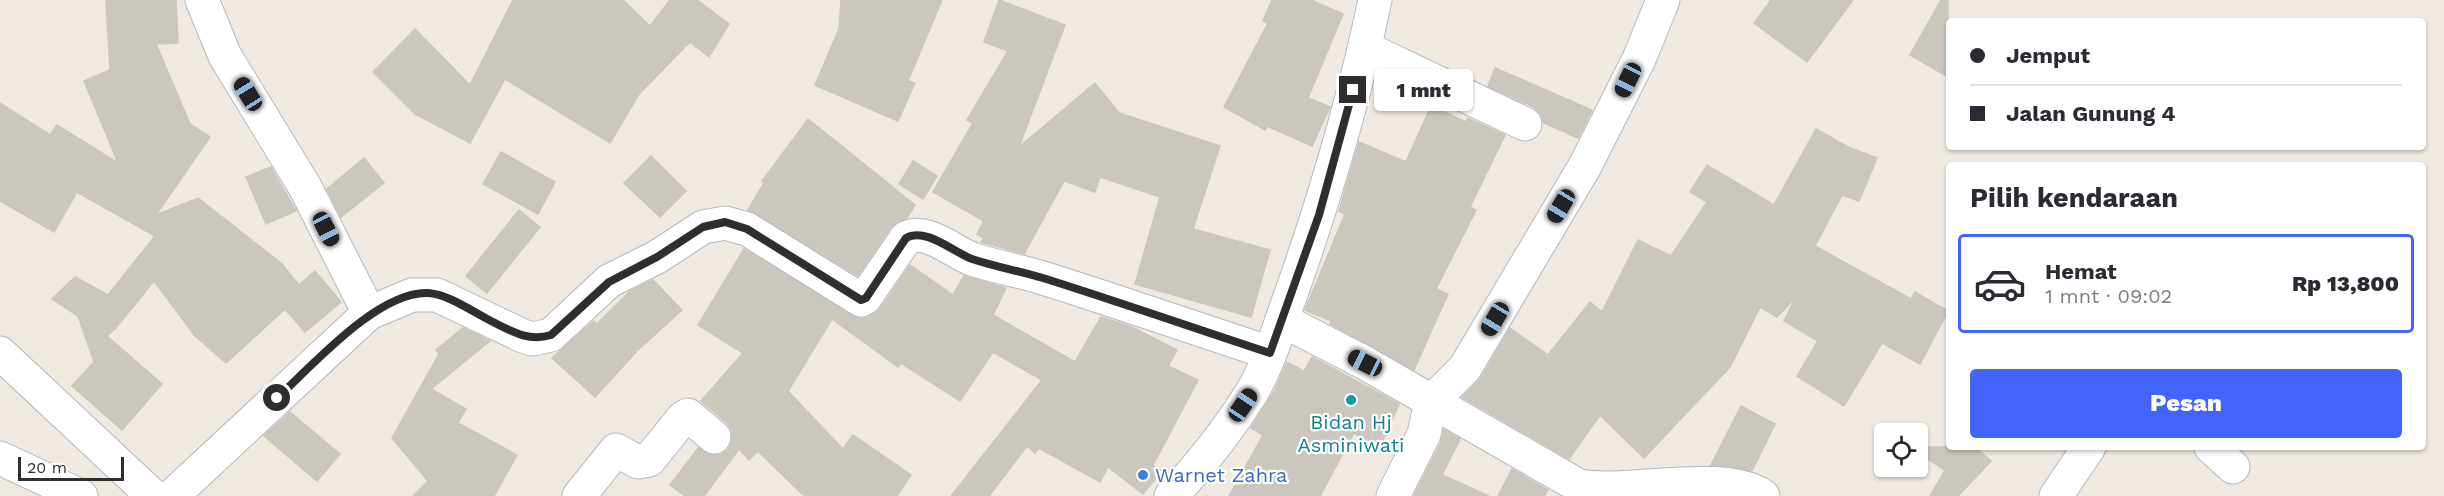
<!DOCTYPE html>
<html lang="id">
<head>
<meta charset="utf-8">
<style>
  :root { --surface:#fff; --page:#f2f2f3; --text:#2b2b33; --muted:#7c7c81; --line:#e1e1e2; --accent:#4264fb }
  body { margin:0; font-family:"Work Sans",sans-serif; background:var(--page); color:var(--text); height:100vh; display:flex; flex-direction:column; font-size:22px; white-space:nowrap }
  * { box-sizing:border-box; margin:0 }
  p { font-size:20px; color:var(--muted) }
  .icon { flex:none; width:33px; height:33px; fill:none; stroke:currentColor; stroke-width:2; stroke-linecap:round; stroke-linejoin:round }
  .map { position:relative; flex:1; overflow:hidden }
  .drawer { position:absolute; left:1946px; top:162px; width:480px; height:288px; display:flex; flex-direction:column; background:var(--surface); border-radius:6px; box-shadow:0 2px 4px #0004 }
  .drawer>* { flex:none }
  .guide { position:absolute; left:1946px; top:18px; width:480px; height:132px; border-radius:6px; box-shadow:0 2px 4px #0004; display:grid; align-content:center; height:132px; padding:0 24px; background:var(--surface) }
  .fabs { position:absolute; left:1874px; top:423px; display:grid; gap:12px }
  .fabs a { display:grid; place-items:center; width:54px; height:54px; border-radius:6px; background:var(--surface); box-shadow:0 2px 4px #0004; font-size:30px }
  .scale { position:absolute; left:18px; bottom:15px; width:106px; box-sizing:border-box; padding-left:6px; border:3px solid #2e2e2e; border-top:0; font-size:16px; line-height:21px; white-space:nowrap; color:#2e2e2e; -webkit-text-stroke:4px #fff; paint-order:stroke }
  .end { position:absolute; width:27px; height:27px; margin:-14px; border:8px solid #2e2e2e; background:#fff; box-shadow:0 0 0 3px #fff }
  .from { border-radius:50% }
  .bubble { position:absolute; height:42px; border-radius:6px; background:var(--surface); box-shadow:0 2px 4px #0004; font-size:20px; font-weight:800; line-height:42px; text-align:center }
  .car { position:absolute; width:18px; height:36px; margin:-18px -9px; border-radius:8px; box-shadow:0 0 4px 2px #0007; background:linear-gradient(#222 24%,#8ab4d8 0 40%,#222 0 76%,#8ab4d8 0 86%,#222 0) }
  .guide b { display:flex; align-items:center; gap:21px; height:57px; font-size:22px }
  .guide b+b { border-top:2px solid var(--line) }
  .guide i { width:15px; height:15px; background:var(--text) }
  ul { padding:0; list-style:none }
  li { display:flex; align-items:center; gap:18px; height:99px; margin:0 12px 9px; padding:0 12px; border:3px solid transparent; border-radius:6px }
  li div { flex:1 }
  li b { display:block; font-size:22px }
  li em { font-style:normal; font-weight:800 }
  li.active { border-color:var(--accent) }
  li>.icon { width:54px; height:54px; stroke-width:1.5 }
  h2 { padding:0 24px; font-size:27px; line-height:72px }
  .action { display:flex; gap:12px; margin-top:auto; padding:12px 24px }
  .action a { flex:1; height:69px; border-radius:6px; background:var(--accent); color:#fff; font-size:24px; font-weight:800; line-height:69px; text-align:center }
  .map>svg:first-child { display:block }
  .building { fill:#cbc7bf; stroke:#cbc5ba; stroke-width:1.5 }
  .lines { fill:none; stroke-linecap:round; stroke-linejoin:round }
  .street-casing { stroke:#b4b7c1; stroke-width:35 }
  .secondary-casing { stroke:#b4b7c1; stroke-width:35 }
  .street { stroke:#fff; stroke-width:33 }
  .secondary { stroke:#fff; stroke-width:33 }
  .route { stroke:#2e2e2e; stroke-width:8 }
  .culture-dot { fill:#0f9aa8; stroke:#fff; stroke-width:2 }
  .shop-dot { fill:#3f7fe0; stroke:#fff; stroke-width:2 }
  .labels { text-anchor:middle; stroke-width:4.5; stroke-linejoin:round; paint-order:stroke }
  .culture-label { font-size:20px; fill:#0d838f; stroke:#fff }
  .shop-label { font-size:20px; fill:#366cbe; stroke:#fff; text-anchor:start }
</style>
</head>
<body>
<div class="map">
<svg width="2444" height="496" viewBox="0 0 2444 496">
  <rect width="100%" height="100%" fill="#efe9e1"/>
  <g class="building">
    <path d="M106 0H176L178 43 156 44 190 124 210 137 156 215 198 198 281 263 299 285 315 271 341 302 305 332 285 309 226 363 195 336 154 281 115 329 107 336 162 384 122 430 72 386 94 362 78 316 52 299 75 277 108 295 155 236 77 192 54 232 0 201V103L50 135 57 125 118 163 84 81 110 70Z"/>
    <path d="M513 0H623L650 26 670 0H697L729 24 709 57 690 42 639 94 610 143 505 79 470 143 415 114 373 72 415 29 470 85Z"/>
    <path d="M841 0H942L908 81 915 83 898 121 815 85 839 29Z"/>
    <path d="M999 0 1065 25 1019 147 1095 83 1119 113 1220 146 1193 229 1270 250 1251 317 1135 284 1160 197 1100 177 1095 192 1064 181 1024 254 981 242 984 238 977 234 984 221 933 192 973 123 967 120 1008 51 984 42Z"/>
    <path d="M1272 0H1311L1343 14 1308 98 1330 107 1312 146 1267 126 1265 130 1224 107 1268 23 1263 21Z"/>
    <path d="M1771 0H1853L1807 62 1754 23Z"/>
    <path d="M1941 0H1948V77L1910 55Z"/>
    <path d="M1495 68 1592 110 1578 138 1544 123 1541 114 1534 107 1488 86Z"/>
    <path d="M1431 106 1466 122 1468 118 1505 135 1470 207 1476 210 1436 289 1448 294 1414 370 1330 324 1332 321 1305 310 1345 214 1339 211 1359 142 1406 162Z"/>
    <path d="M808 119 915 205 907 218 891 227 858 276 748 210 764 183 762 181Z"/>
    <path d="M1816 129 1848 147 1877 158 1859 201 1842 195 1815 246 1911 299 1915 292 1948 311 1920 364 1882 343 1844 406 1797 376 1818 341 1784 321 1796 297 1777 317 1760 307 1730 367 1644 458 1600 415 1569 459 1462 397 1481 378 1510 328 1548 355 1590 302 1602 312 1638 240 1671 256 1707 202 1690 192 1707 165 1774 205Z"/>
    <path d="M501 152 555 182 538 214 483 184Z"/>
    <path d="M651 156 686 191 660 217 624 183Z"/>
    <path d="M364 158 384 183 341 217 327 189Z"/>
    <path d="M913 161 937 176 923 199 899 184Z"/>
    <path d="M271 167 296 211 266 224 246 177Z"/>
    <path d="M519 210 540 227 487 293 466 276Z"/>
    <path d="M744 249 860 319 869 317 880 309 910 265 953 295 964 276 1006 288 993 315 1075 362 1101 317 1132 327 1177 350 1168 366 1198 380 1153 465 1162 471 1143 494 1108 467 1100 482 1039 448 1035 453 1027 446 989 496H951L1042 380 993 352 960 401 901 363 898 367 832 319 788 391 843 449 853 435 911 475 897 496H804L758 451 749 460 739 449 704 496H685L670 485 698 448 710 455H720L728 450 732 441V431L727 423 701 401 743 353 698 325Z"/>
    <path d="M653 280 682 310 638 350 595 397 552 358 594 321 597 324 630 291Z"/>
    <path d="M463 328 490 341 431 389 466 409 458 423 517 455 494 496H413L428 481 392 438 439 354 436 350Z"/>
    <path d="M1312 357 1399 404 1380 447 1354 433 1320 496H1229L1263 435 1251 428 1275 390 1287 362 1304 371Z"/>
    <path d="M1741 406 1775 424 1752 471 1711 465Z"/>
    <path d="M290 412 340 454 317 481 264 436Z"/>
    <path d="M1444 430 1460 439 1442 475 1489 496H1414L1441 442Z"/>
    <path d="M1917 447H1975L1991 461 1958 496H1930L1945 470 1917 452Z"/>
    <path d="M1512 469 1548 490 1544 496H1498Z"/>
  </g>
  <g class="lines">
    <defs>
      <g id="street">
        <path d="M202 0 225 56 305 187 369 313"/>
        <path d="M1365 48 1525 124"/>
        <path d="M1282 320 1365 363 1579 486C1628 495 1723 469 1763 496"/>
        <path d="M0 353 153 496"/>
        <path d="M2211 447 2233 467"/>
        <path d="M172 496 369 313 412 295H437L523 336 532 339 551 335 609 281 657 257 703 227 725 223 747 229 861 300 865 298 906 238C926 227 953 252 972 259 996 267 1020 271 1043 278 1119 302 1194 328 1270 353"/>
        <path d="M579 496 616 450 638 462 649 460 683 418 688 415 714 437"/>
        <path d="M1393 496 1424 434 1431 402 1465 368 1585 166 1639 59 1663 0"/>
        <path d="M2056 496 2089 447"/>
      </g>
      <g id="secondary">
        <path d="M0 458 81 496"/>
        <path d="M1171 496C1202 464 1229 429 1252 392 1270 362 1279 326 1291 294 1325 198 1354 100 1375 0"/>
      </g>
    </defs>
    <use href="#street" class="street-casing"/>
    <use href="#secondary" class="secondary-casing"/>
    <use href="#street" class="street"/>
    <use href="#secondary" class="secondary"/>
  </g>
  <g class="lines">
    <path class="route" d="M277 398C312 366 378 291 428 293 448 294 473 312 491 321 511 331 528 342 551 335L609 282 657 257 703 227 725 222 747 229 861 300 866 298 906 238C926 227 953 252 972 259 996 267 1020 271 1043 278 1119 302 1194 328 1270 353L1319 215 1353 90"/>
  </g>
  <circle class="culture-dot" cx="1351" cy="400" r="6"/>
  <circle class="shop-dot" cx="1143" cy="475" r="6"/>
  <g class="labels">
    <g class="culture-label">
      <text x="1351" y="429">Bidan Hj<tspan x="1351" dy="23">Asminiwati</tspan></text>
    </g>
    <g class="shop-label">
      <text x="1155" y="482">Warnet Zahra</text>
    </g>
  </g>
</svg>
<div class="fabs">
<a><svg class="icon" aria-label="locate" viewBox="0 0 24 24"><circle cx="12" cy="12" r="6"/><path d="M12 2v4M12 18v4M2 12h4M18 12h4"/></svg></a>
</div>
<div class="scale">20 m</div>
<i class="end from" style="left:277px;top:398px"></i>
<i class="end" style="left:1353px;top:90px"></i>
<div class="bubble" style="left:1374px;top:69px;width:99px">1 mnt</div>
<i class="car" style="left:1628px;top:80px;rotate:206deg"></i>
<i class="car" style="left:248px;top:94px;rotate:328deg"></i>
<i class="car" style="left:1561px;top:206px;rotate:211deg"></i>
<i class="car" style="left:326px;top:229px;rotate:153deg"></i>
<i class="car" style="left:1495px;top:319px;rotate:211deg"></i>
<i class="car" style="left:1365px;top:363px;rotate:297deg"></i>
<i class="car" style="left:1243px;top:405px;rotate:34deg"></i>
<div class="guide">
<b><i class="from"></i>Jemput</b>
<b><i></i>Jalan Gunung 4</b>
</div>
<section class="drawer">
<h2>Pilih kendaraan</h2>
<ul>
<li class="active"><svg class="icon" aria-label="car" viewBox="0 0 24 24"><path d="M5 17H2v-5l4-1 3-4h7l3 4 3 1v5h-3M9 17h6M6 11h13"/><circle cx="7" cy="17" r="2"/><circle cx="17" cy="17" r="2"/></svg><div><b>Hemat</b><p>1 mnt · 09:02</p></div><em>Rp 13,800</em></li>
</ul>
<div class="action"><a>Pesan</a></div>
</section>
</div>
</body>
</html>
